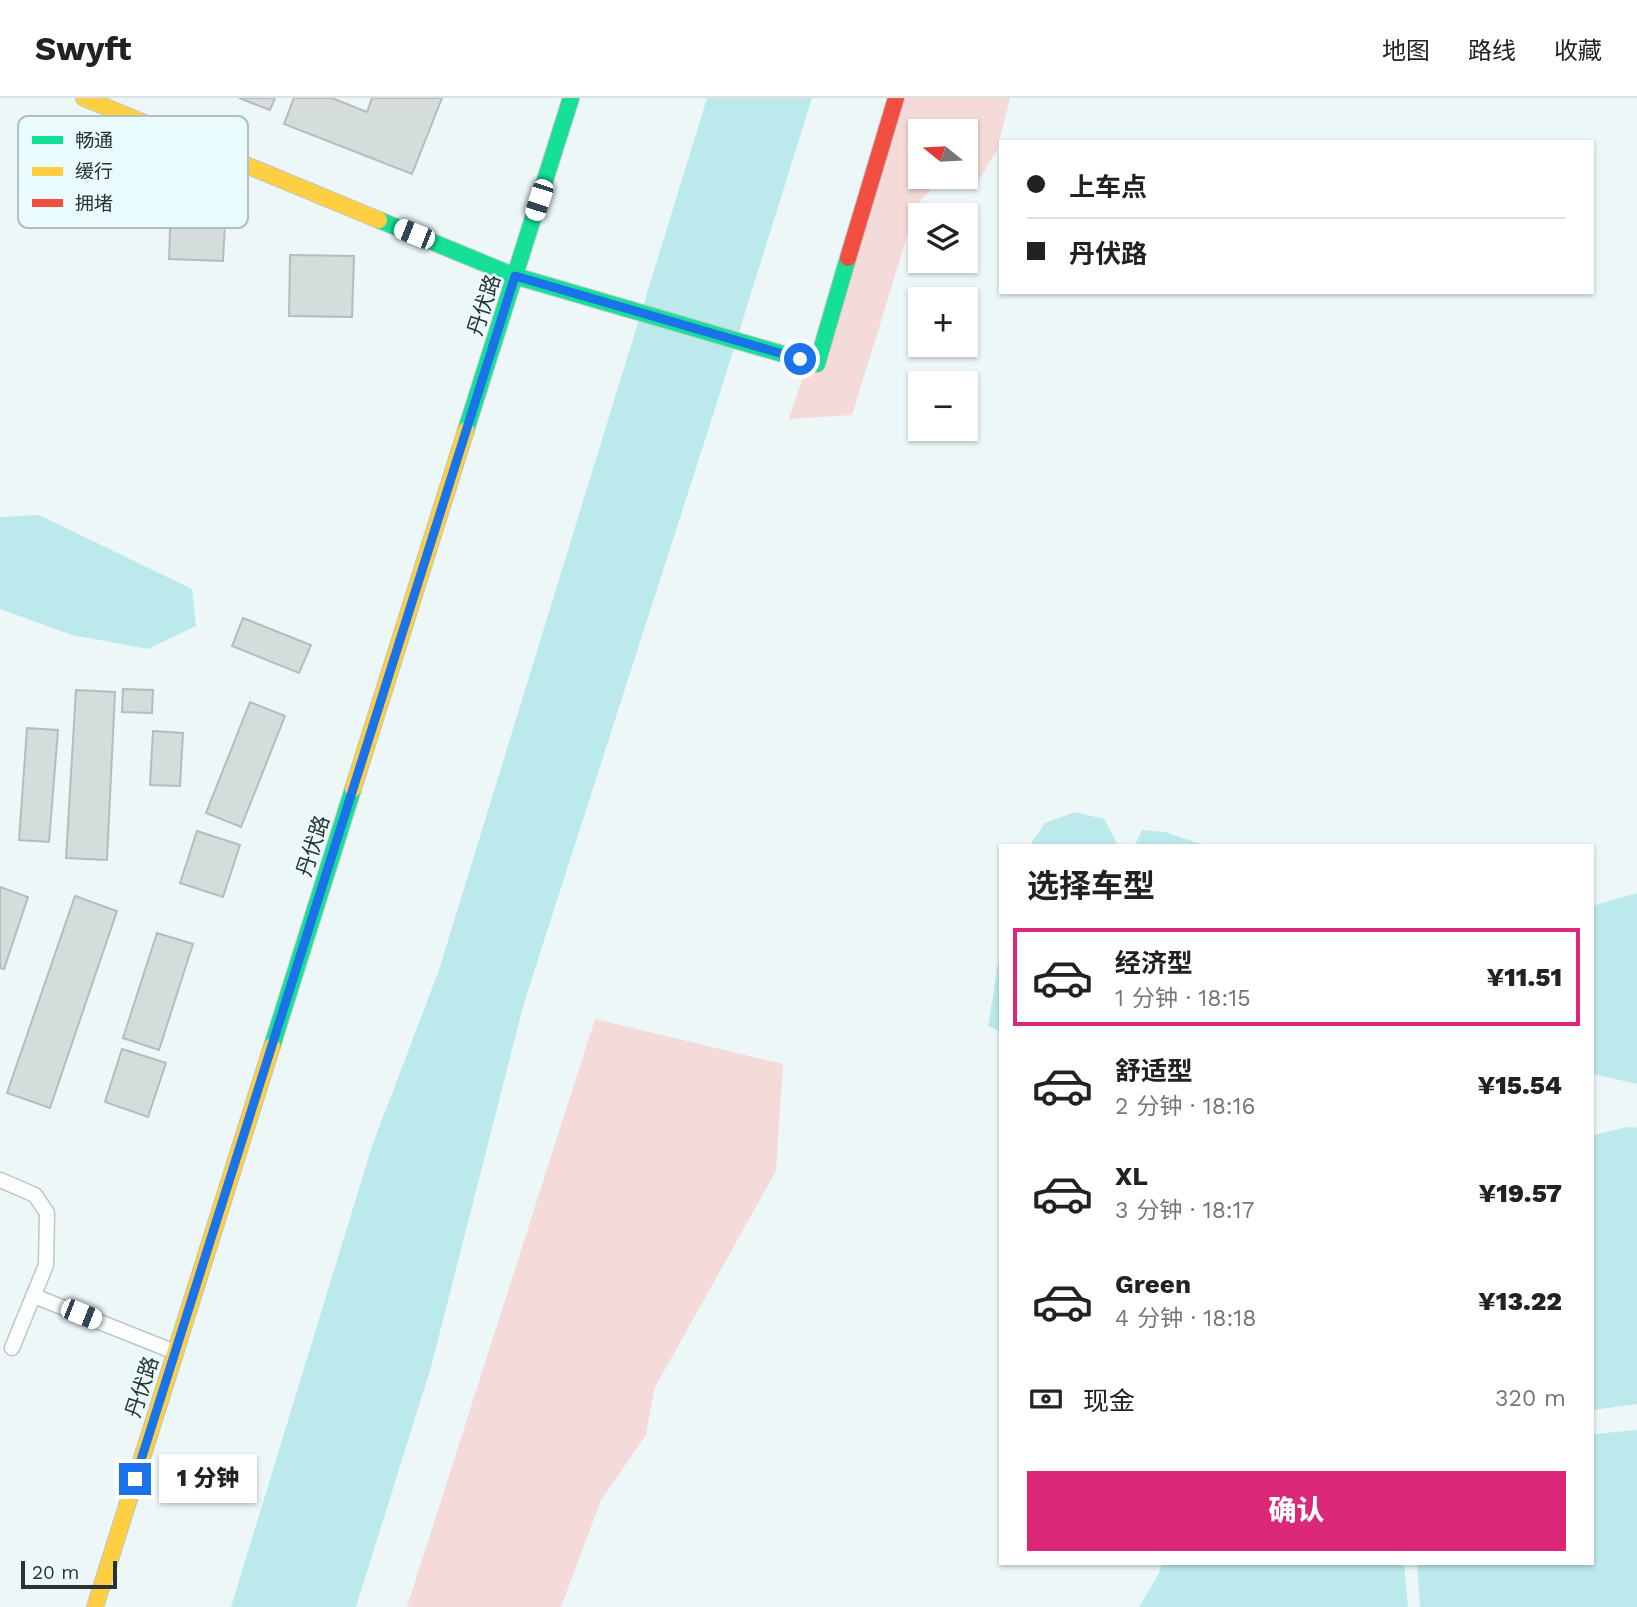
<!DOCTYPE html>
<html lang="zh">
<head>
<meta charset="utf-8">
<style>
  :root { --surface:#fff; --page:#f2f2f2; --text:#222; --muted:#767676; --line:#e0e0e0; --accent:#db2777 }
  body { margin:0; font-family:"Work Sans","Noto Sans SC",sans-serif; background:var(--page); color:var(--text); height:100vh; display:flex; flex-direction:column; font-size:26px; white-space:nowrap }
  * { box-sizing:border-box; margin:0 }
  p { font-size:23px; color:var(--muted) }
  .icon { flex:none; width:38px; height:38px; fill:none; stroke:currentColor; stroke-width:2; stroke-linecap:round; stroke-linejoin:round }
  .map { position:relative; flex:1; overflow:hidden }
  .drawer { position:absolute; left:999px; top:746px; width:595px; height:721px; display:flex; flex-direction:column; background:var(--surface); border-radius:0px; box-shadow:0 2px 5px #0004 }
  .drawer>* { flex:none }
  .guide { position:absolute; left:999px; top:42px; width:595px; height:154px; border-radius:0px; box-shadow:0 2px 5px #0004; display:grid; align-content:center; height:154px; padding:0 28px; background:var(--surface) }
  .needle { width:46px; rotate:288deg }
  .fabs { position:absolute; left:908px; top:21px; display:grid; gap:14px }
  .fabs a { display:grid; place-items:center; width:70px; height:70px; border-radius:0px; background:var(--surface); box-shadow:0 2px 5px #0004; font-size:35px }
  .scale { position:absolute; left:21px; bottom:18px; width:96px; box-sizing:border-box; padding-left:7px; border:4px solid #2b3233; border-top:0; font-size:19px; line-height:24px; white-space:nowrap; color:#2b3233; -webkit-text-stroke:5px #e9fbfc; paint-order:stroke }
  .end { position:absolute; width:32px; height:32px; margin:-16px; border:9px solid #1a73e8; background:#fff; box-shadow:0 0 0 4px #fff }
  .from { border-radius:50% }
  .bubble { position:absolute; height:49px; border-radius:0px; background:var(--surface); box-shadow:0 2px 5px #0004; font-size:23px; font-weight:800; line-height:49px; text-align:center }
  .car { position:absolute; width:21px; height:42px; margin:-21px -10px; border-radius:9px; box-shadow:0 0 5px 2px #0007; background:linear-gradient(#fff 24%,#345 0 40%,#fff 0 76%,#345 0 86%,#fff 0) }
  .guide b { display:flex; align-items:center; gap:24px; height:66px; font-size:26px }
  .guide b+b { border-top:2px solid var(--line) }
  .guide i { width:18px; height:18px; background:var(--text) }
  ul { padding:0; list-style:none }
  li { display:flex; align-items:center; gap:21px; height:98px; margin:0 14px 10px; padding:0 14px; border:4px solid transparent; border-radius:0px }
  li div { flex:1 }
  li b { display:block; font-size:26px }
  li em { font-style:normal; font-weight:800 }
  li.current { border-color:var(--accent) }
  li>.icon { width:63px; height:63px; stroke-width:1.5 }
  h2 { padding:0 28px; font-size:32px; line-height:84px }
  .pay { display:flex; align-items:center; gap:18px; height:77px; padding:0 28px; font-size:26px }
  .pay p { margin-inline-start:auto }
  .action { display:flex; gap:14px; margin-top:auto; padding:14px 28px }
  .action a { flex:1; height:80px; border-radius:0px; background:var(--accent); color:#fff; font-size:28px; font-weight:800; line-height:80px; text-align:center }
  header { display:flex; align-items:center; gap:42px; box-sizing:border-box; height:98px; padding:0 35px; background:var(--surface); border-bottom:2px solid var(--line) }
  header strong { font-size:33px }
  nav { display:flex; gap:38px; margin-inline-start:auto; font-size:24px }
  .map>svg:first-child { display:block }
  .green { fill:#f4dad9; fill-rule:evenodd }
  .water { fill:#bceaec }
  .building { fill:#d4dcdc; stroke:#b5bcbd; stroke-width:2 }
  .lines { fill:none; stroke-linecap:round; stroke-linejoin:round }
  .lane-casing { stroke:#bec6c6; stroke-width:17 }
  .fast-casing { stroke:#bec6c6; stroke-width:18 }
  .slow-casing { stroke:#bec6c6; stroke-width:18 }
  .jam-casing { stroke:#bec6c6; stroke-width:18 }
  .lane { stroke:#fcfefe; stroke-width:14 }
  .fast { stroke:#16e098; stroke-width:16 }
  .slow { stroke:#ffcf43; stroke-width:16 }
  .jam { stroke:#f24e42; stroke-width:16 }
  .route { stroke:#1a73e8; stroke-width:9 }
  .labels { text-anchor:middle; stroke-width:5; stroke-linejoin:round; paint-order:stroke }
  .street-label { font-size:21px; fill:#2b3233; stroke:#e9fbfc }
  .key { fill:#e9fbfc; stroke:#b0bfc0; stroke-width:2 }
  .key-label { font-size:19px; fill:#2b3233 }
</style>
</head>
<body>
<header>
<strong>Swyft</strong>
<nav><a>地图</a><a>路线</a><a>收藏</a></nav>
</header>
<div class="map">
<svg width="1637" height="1509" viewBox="0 0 1637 1509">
  <rect width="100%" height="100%" fill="#edf7f8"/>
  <g class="green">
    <path d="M895 0H1010L997 52 977 85 936 86 917 106 852 317 789 321ZM920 33H966V79H920Z"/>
    <path d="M595 921 783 966 776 1073 654 1291 646 1337 601 1402 561 1509H407Z"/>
  </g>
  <g class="water">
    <path d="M707 0H812L714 314 524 905 431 1269 356 1509H231L372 1048 439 872Z"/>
    <path d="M39 417 192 491 196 528 148 551 72 537 0 511V419Z"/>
    <path d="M1075 714 1104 721 1118 747H1030L1045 725Z"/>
    <path d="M1142 732 1165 734 1204 747H1135Z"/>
    <path d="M1637 795V986L1593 976 1592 808Z"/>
    <path d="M1001 848V934L988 928Z"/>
    <path d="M1628 1029 1637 1030V1306L1593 1312V1037Z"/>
    <path d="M1637 1332V1509H1420L1417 1465H1592L1593 1336Z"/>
    <path d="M1162 1465H1404L1408 1509H1139L1158 1477Z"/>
  </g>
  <g class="building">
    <path d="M239 0H275L270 12Z"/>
    <path d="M294 0H332L367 14 372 0H442L412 76 284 26Z"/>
    <path d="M171 103 226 106 223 163 169 161Z"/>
    <path d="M290 157 354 158 352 219 289 218Z"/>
    <path d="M243 520 311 547 299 575 232 548Z"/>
    <path d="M123 591 153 592 152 615 122 614Z"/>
    <path d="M76 592 115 594 107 762 66 760Z"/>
    <path d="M250 604 285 618 241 729 206 715Z"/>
    <path d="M27 630 58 632 49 744 19 742Z"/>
    <path d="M153 633 183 635 180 688 150 687Z"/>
    <path d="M197 733 240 747 223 799 180 785Z"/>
    <path d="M0 789 28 799 4 871 0 870Z"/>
    <path d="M75 798 117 813 50 1010 7 995Z"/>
    <path d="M157 835 193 846 159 952 123 940Z"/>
    <path d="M122 951 166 965 148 1019 105 1004Z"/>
  </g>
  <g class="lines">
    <defs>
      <g id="lane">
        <path d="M0 1082 35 1097 47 1115 46 1167 12 1250"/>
        <path d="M34 1198 175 1254"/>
      </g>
      <g id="fast">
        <path d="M379 122 515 178 817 266 848 160"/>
        <path d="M466 332 571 0"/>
        <path d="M272 948 353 691"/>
      </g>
      <g id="slow">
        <path d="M84 0 379 122"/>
        <path d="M353 691 466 332"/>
        <path d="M95 1509 272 948"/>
      </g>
      <path id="jam" d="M848 160 896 0"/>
    </defs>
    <use href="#lane" class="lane-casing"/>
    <use href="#fast" class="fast-casing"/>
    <use href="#slow" class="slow-casing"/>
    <use href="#jam" class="jam-casing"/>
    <use href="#lane" class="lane"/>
    <use href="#fast" class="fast"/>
    <use href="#slow" class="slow"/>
    <use href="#jam" class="jam"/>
  </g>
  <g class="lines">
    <path class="route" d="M135 1381 515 178 800 261"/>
  </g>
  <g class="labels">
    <g class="street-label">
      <text transform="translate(484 207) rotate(-72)" y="7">丹伏路</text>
      <text transform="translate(313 748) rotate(-72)" y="7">丹伏路</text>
      <text transform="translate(142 1289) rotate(-72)" y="7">丹伏路</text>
    </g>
  </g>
  <rect x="18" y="18" width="230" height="112" rx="10" class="key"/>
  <rect x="32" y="38" width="31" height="8" fill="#16e098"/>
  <rect x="32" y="69" width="31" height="9" fill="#ffcf43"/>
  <rect x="32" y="101" width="31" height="8" fill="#f24e42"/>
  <g class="key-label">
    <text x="75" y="49">畅通</text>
    <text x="75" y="80">缓行</text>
    <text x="75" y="112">拥堵</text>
  </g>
</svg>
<div class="fabs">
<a><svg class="needle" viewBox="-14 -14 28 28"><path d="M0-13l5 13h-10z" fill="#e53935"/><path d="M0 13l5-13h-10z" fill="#767676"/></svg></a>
<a><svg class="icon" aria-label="layers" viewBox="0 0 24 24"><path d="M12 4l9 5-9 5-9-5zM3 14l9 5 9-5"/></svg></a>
<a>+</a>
<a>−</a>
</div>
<div class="scale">20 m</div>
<i class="end from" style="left:800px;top:261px"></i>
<i class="end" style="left:135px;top:1381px"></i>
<div class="bubble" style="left:159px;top:1356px;width:98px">1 分钟</div>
<i class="car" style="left:539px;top:102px;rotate:198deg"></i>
<i class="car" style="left:414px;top:136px;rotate:292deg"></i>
<i class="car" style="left:81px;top:1216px;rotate:112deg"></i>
<div class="guide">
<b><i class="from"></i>上车点</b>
<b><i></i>丹伏路</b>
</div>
<section class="drawer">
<h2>选择车型</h2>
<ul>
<li class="current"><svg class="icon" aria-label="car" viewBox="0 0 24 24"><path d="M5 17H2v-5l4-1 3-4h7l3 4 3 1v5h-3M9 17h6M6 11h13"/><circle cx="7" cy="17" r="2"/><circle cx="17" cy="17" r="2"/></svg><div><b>经济型</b><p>1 分钟 · 18:15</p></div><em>¥11.51</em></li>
<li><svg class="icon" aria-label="car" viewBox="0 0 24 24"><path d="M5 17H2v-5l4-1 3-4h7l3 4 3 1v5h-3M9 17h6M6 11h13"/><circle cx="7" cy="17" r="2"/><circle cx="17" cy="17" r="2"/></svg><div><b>舒适型</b><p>2 分钟 · 18:16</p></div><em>¥15.54</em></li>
<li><svg class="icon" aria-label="car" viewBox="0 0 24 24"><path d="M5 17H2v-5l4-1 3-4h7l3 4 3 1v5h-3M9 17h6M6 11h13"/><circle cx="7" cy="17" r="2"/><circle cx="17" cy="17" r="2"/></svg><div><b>XL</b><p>3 分钟 · 18:17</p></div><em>¥19.57</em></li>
<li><svg class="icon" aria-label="car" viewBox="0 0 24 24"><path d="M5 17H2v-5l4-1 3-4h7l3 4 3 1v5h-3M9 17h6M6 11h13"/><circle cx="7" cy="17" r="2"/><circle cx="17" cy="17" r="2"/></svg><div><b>Green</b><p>4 分钟 · 18:18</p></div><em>¥13.22</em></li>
</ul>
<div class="pay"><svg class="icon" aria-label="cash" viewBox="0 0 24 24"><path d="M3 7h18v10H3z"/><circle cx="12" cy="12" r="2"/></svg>现金<p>320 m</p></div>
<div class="action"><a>确认</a></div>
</section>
</div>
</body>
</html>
